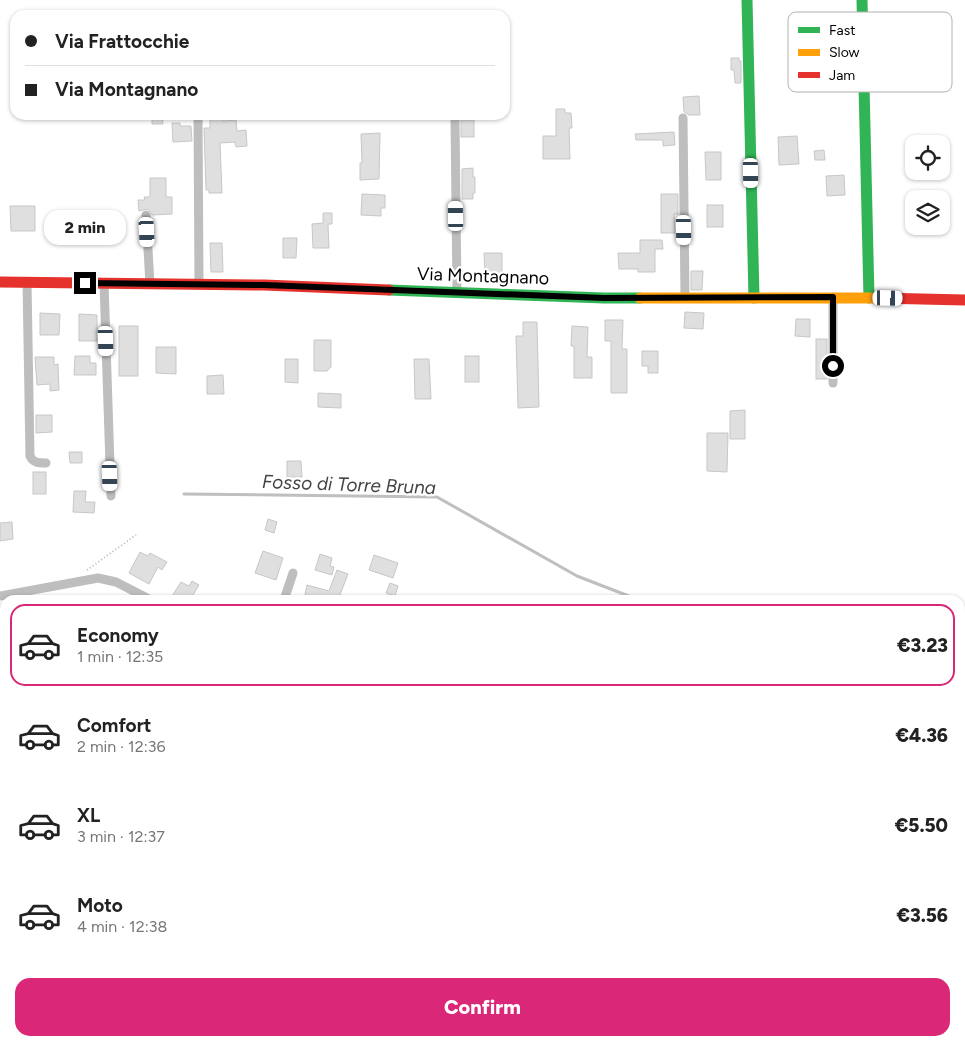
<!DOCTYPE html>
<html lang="en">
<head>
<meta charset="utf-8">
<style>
  :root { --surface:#fff; --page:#f6f6f6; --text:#222; --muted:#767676; --line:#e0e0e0; --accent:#db2777 }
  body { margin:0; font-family:Figtree,sans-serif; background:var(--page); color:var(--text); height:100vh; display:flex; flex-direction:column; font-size:19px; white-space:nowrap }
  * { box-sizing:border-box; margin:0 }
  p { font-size:16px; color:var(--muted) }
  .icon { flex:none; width:28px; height:28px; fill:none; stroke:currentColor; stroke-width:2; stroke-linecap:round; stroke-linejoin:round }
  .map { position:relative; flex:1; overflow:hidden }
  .details { position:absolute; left:0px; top:595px; width:965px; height:451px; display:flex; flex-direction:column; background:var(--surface); border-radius:15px 15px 0 0; box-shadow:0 1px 4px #0004 }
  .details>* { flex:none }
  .banner { position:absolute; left:10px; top:10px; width:500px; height:110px; border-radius:15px; box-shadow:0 1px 4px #0004; display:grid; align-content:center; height:110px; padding:0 15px; background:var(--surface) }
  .fabs { position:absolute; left:905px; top:135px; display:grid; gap:10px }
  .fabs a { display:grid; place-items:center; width:45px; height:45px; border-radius:10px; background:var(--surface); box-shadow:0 1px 4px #0004; font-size:25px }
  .end { position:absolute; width:22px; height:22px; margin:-11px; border:6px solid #000; background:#fff; box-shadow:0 0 0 2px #fff }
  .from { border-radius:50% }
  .bubble { position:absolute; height:35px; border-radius:15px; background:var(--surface); box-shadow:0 1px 4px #0004; font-size:16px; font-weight:800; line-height:35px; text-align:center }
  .car { position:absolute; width:15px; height:30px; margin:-15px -8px; border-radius:6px; box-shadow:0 0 4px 1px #0007; background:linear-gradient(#fff 24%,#345 0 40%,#fff 0 76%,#345 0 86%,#fff 0) }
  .banner b { display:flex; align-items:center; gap:18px; height:48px; font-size:19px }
  .banner b+b { border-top:1px solid var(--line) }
  .banner i { width:12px; height:12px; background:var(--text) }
  ul { padding:9px 0 0; list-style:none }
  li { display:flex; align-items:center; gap:15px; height:82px; margin:0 10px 8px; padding:0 5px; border:2px solid transparent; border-radius:15px }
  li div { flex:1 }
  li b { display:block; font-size:19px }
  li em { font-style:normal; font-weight:800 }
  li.active { border-color:var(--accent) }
  li>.icon { width:45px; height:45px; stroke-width:1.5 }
  .action { display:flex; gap:10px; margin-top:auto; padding:10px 15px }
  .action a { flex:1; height:58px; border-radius:15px; background:var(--accent); color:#fff; font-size:20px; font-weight:800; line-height:58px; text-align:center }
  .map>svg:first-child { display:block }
  .green { fill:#ececec }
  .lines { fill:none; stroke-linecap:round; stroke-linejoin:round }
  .stream { stroke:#bfbfbf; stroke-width:3 }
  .building { fill:#dfdfdf; stroke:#c7c7c7 }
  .path { stroke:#b9b9b9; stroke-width:2; stroke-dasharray:1 2.5; stroke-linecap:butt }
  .street { stroke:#bebebe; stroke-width:9 }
  .fast { stroke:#30b455; stroke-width:11 }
  .slow { stroke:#ff9f0a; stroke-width:11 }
  .jam { stroke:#e5322d; stroke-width:11 }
  .route { stroke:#000; stroke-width:6 }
  .labels { text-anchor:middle; stroke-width:4.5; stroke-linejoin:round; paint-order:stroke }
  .street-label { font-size:18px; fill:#000; stroke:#fff }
  .water-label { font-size:19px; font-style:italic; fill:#444; stroke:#fff }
  .key { fill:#fff; stroke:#b2b2b2; stroke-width:1 }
  .key-label { font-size:14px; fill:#000 }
</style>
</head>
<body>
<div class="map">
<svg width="965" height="1046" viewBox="0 0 965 1046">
  <rect width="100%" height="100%" fill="#fff"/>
  <g class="green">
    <path d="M5 1000V1041H29L26 1046H0V1005Z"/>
    <path d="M516 1041H570L573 1046H524Z"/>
  </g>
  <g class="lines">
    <g class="stream">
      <path d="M184 494 437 497 577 576 639 600"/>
      <path d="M960 724 965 727"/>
      <path d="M0 1033 5 1027"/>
      <path d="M539 1041 543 1046"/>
    </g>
  </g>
  <g class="building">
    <path d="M731 58H739V61H741V83H735L734 70H731Z"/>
    <path d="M699 96 700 115H689L684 112 683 97Z"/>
    <path d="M556 109H565V113H571L572 128H569L570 159H543V136H556Z"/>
    <path d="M152 115H162L163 124H152Z"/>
    <path d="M210 115H223V121L236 120 237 131 246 130 247 146 236 147 235 142 220 143 222 193H209V190H206L204 128H210Z"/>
    <rect x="461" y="120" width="13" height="17"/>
    <path d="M172 123H180V126H191L192 141 173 142Z"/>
    <path d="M674 132 675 145 663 146V140H636L635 134Z"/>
    <path d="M380 133 379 179 360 180V163H362L361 134Z"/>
    <path d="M797 136 799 164 779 165 778 137Z"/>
    <path d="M824 150 825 160H815L814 151Z"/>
    <path d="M705 152H721V180H706Z"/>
    <path d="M473 168V177H475V193H473V199H462V169Z"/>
    <path d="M844 175 845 195 827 196 826 176Z"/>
    <path d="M150 178H166V197H172V214L152 215 148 209 139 211 138 200H145L144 197H150Z"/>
    <path d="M362 194 385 195V208H381V216L361 215Z"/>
    <path d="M661 194H678V214H674L675 233H661Z"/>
    <rect x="707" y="205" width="16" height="22"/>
    <path d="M10 206H35V231H11Z"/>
    <path d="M323 213H332V224H328L329 248H313L312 224 323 223Z"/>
    <path d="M283 238H297L296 258H283Z"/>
    <path d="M640 240H662L663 249H655V272H638V269H619L618 253H640Z"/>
    <path d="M210 243H222L223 272H211Z"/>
    <path d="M484 253H502V273L485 274Z"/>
    <path d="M691 271H703L702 290H691Z"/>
    <path d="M685 312 704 313 703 329 684 328Z"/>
    <path d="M40 313 60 314 59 335H40Z"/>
    <path d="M79 314 97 315V341H79Z"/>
    <path d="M796 319H810V337L795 336Z"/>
    <path d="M605 320H623L622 349H627V393H611V341H605Z"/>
    <path d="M523 322H537L539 407 518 408 516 336H523Z"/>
    <rect x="119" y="326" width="19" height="50"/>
    <path d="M572 326 588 327 587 357H592V378H574V346H571Z"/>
    <rect x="816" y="339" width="11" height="40"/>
    <path d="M314 340H331V367L327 371H314Z"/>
    <path d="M156 347H176V374L156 373Z"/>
    <path d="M642 351H658V373H648V366H642Z"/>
    <path d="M75 356H90V363H96V375H74Z"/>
    <rect x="465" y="356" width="14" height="26"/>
    <path d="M35 357H54V365L58 364 59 390 50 391V384L37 385Z"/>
    <path d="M285 359H298V383L285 382Z"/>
    <path d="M414 359H429L431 399H415Z"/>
    <path d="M223 375 224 394H207V376Z"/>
    <path d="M318 393 341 394V408L318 407Z"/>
    <path d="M745 410V439H730V411Z"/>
    <path d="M36 415H52V432L36 433Z"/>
    <path d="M707 433H728L727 472 707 471Z"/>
    <path d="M69 452H82V463H70Z"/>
    <path d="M287 461H301L302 477H287Z"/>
    <rect x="33" y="472" width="13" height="22"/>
    <path d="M74 491H86L85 502H95L94 513 73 512Z"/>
    <path d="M268 519 277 522 274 533 265 530Z"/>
    <path d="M12 522 13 539 0 541V523Z"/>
    <path d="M263 551 283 558 276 580 255 573Z"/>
    <path d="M140 552 148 556 150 553 167 562 162 570 158 567 149 584 129 573Z"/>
    <path d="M320 554 332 558 330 566 334 567 332 575 315 570Z"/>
    <path d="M374 555 398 563 393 578 369 570Z"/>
    <path d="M337 570 348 574 338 600H304L307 585 329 591Z"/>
    <path d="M192 581 199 585 190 600H179L172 596 181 582 189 586Z"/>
    <path d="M390 583 398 586 395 596 386 593Z"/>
  </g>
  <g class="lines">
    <g class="path">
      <path d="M87 570 136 535"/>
      <path d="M467 1041 468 1046"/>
      <path d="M763 1046 765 1041"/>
    </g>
    <g class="street">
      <path d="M198 115 199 284"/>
      <path d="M683 118 685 298"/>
      <path d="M455 120 457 292"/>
      <path d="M146 215 150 284"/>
      <path d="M27 282 30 456C33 463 39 463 46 463"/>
      <path d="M104 283 111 496"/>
      <path d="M833 383V297"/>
      <path d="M0 596 98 578 116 582 151 600"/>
      <path d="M284 600 293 573"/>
      <path d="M960 948 965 929"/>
      <path d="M833 1041 843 1046"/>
    </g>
    <g class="fast">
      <path d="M747 0 754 298"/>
      <path d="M862 0 869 298"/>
      <path d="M389 290 604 298H640"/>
    </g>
    <path class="slow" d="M640 298H878"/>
    <g class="jam">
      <path d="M0 282 264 285 389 290"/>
      <path d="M878 298 965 300"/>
    </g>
  </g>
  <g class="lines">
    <path class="route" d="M85 283 264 285 604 298 833 297V366"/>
  </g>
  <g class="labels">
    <g class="street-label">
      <text transform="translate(483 276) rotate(2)" y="6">Via Montagnano</text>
    </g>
    <g class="water-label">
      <text transform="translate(349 484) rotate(2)" y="7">Fosso di Torre Bruna</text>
    </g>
  </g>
  <rect x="788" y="12" width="164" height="80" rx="8" class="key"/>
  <rect x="798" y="27" width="22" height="6" fill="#30b455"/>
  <rect x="798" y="49" width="22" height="7" fill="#ff9f0a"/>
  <rect x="798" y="72" width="22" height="6" fill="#e5322d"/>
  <g class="key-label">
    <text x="829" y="35">Fast</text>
    <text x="829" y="57">Slow</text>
    <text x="829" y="80">Jam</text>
  </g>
</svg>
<div class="fabs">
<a><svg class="icon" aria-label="locate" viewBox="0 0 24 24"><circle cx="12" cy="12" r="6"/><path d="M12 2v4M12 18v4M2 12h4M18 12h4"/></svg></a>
<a><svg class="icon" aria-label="layers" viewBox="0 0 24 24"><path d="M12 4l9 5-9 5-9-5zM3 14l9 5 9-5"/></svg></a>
</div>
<i class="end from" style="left:833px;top:366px"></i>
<i class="end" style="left:85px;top:283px"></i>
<div class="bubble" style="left:44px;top:210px;width:82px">2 min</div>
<i class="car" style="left:751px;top:173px;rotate:179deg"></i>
<i class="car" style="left:456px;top:216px;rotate:359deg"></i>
<i class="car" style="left:684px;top:230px;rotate:179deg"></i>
<i class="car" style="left:147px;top:232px;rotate:177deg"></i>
<i class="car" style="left:888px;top:298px;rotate:91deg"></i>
<i class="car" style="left:106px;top:341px;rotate:178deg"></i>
<i class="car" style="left:110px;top:476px;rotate:178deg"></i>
<div class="banner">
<b><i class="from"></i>Via Frattocchie</b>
<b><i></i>Via Montagnano</b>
</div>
<section class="details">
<ul>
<li class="active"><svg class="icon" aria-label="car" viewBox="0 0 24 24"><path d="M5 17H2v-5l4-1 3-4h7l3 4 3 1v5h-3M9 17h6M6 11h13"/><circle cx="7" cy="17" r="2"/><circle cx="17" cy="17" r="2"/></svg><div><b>Economy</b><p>1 min · 12:35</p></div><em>€3.23</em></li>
<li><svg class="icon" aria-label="car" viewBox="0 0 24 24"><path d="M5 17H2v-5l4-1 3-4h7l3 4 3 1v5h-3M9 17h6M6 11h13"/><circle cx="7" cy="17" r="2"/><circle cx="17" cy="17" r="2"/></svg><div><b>Comfort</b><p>2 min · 12:36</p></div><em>€4.36</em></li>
<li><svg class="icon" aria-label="car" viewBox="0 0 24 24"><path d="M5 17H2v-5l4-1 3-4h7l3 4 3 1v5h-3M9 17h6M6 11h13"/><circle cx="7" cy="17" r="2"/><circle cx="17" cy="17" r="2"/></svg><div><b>XL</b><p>3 min · 12:37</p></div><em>€5.50</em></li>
<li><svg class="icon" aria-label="car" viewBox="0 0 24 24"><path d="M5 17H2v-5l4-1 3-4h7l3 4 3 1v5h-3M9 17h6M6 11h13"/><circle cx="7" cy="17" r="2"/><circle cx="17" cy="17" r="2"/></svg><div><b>Moto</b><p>4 min · 12:38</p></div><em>€3.56</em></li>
</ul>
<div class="action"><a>Confirm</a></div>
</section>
</div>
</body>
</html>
